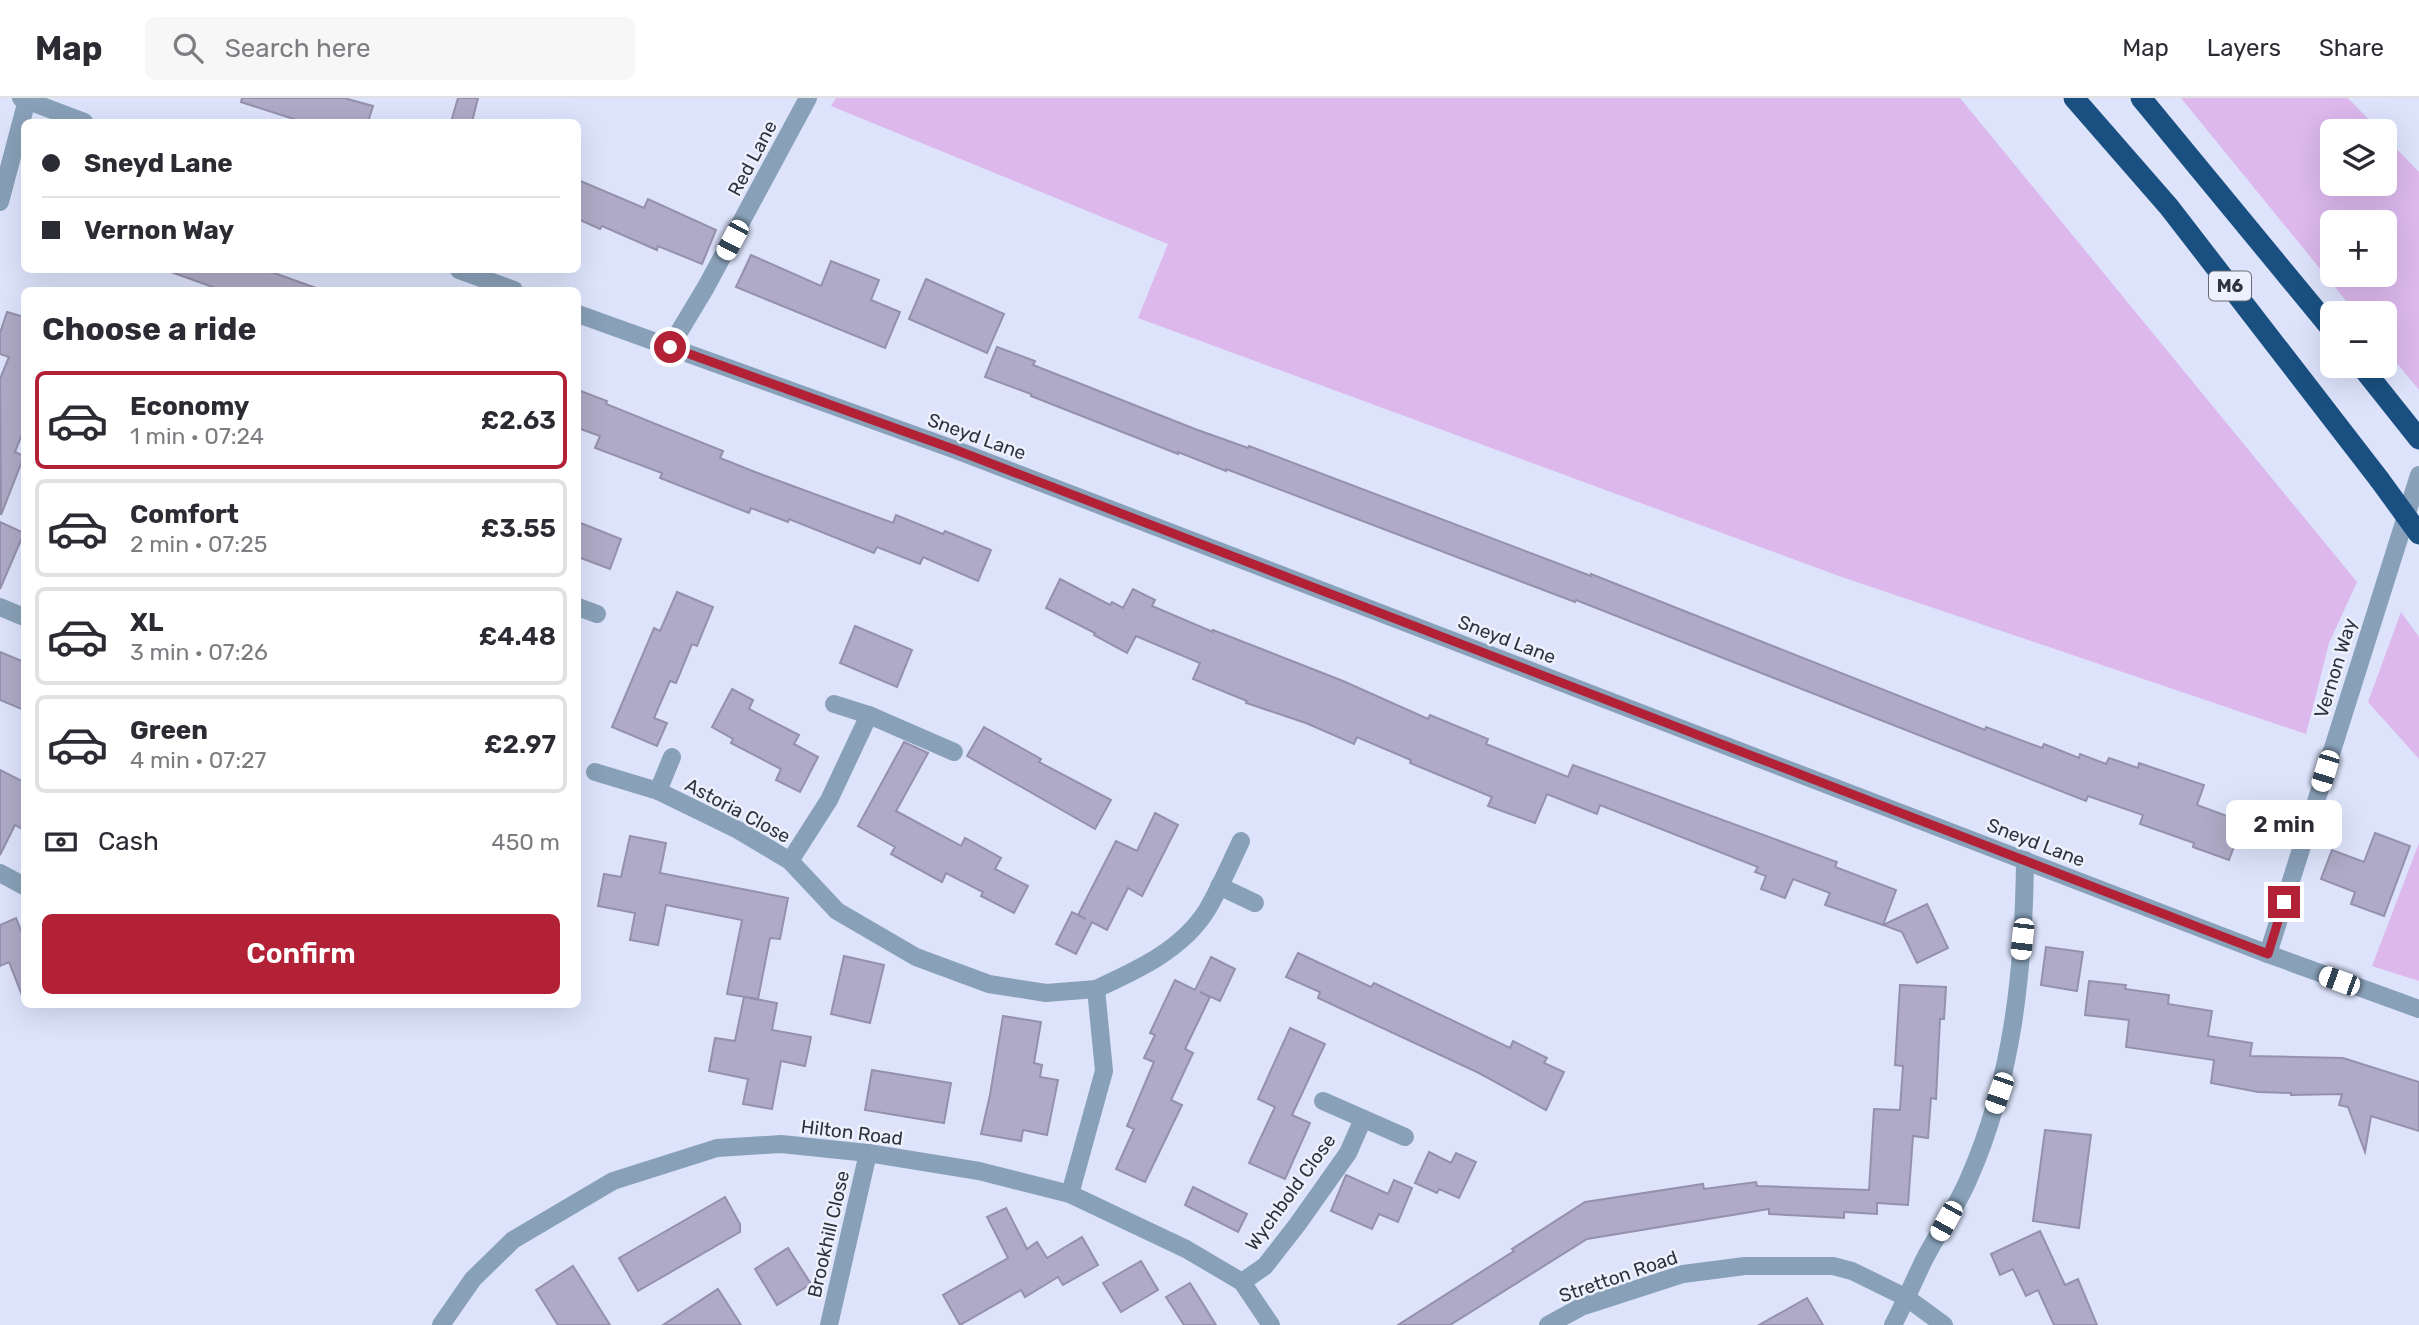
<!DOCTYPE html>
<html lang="en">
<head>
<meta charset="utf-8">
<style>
  :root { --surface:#fff; --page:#f7f7f7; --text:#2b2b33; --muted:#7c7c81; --line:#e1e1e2; --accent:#b32137 }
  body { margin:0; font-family:Rubik,sans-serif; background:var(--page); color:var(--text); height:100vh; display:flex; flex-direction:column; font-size:26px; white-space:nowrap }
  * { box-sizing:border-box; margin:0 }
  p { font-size:23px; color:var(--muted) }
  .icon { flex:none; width:38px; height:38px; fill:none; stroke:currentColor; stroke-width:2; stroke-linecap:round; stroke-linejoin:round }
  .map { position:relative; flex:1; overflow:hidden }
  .side { position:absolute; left:21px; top:189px; width:560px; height:721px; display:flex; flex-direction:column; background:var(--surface); border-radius:10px; box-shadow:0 7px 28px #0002 }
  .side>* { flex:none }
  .top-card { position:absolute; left:21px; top:21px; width:560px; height:154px; border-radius:10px; box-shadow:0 7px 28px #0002; display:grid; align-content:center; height:154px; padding:0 21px; background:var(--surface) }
  .buttons { position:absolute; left:2320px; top:21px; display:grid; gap:14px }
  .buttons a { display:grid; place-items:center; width:77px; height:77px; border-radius:10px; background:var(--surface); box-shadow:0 7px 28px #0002; font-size:35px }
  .end { position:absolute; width:32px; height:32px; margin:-16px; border:9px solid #b32137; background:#fff; box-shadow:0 0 0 4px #fff }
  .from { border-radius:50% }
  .bubble { position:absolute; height:49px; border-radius:10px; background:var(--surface); box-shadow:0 7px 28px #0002; font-size:23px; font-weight:600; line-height:49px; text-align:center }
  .car { position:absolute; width:21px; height:42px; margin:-21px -10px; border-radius:9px; box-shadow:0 0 5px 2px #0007; background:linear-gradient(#fff 24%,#345 0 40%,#fff 0 76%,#345 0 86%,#fff 0) }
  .top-card b { display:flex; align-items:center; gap:24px; height:66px; font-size:26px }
  .top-card b+b { border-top:2px solid var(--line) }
  .top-card i { width:18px; height:18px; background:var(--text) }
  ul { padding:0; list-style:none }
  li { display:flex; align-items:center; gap:21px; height:98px; margin:0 14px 10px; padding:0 7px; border:4px solid var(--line); border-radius:10px }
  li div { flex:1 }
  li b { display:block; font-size:26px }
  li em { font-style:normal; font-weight:600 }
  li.selected { border-color:var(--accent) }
  li>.icon { width:63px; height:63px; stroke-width:1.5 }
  h2 { padding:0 21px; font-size:32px; line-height:84px }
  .pay { display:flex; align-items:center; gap:18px; height:77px; padding:0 21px; font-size:26px }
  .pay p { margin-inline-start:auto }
  .action { display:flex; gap:14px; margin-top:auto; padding:14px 21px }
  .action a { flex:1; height:80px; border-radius:10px; background:var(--accent); color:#fff; font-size:28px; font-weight:600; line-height:80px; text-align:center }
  header { display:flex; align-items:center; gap:42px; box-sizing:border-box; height:98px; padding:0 35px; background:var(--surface); border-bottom:2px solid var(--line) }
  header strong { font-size:33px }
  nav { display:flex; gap:38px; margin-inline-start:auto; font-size:24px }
  .search { width:490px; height:63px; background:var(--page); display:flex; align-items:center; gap:18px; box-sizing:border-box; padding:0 24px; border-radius:10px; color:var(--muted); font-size:26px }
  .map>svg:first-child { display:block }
  .green { fill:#dcb8ed; fill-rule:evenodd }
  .building { fill:#aeaac7; stroke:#9590ac; stroke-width:2 }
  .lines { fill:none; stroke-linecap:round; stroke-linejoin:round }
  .street { stroke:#88a0b8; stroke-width:18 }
  .highway { stroke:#1a5081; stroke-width:21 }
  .highway-bridge { stroke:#1a5081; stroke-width:21 }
  .route { stroke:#b32137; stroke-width:9 }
  .labels { text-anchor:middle; stroke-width:5; stroke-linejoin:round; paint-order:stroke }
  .shield { fill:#edf1fd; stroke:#686c77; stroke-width:2 }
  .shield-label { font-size:18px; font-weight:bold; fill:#2f333e }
  .street-label { font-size:19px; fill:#2f333e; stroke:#edf1fd }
</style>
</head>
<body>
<header>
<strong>Map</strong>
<div class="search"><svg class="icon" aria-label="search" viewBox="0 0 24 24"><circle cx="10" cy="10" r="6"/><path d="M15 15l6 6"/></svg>Search here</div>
<nav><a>Map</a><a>Layers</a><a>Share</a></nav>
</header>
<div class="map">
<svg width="2419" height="1227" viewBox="0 0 2419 1227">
  <rect width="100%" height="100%" fill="#dce3fb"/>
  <g class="green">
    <path d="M836 0H1960L2357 484 2329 545 2306 636 1839 478 1138 220 1168 146 831 8Z"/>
    <path d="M2181 0H2348L2380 33H2333V86H2385V39L2419 74V292L2385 251V215H2356ZM2385 124V177H2333V124Z"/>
    <path d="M2401 514 2419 539V661L2368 604Z"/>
    <path d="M2419 745V883L2372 868Z"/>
  </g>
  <g class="building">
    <path d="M242 0H344L373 8 368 24H303L241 4Z"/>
    <path d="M458 0H478L472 24H451Z"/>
    <path d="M578 82 644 110 648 101 716 132 702 166 658 148 657 152 602 128 600 131 578 121Z"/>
    <path d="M751 157 821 188 831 163 879 182 871 202 900 214 885 250 736 189Z"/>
    <path d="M171 172H266L316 190V192H221L171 174Z"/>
    <path d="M926 181 1004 216 987 255 909 221Z"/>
    <path d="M7 214 24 219V331L15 354 24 358 1 417 0 281 9 259 0 256V235Z"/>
    <path d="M997 249 1035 263 1033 267 1195 331 1248 350 1249 348 1591 478V476L1985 632 1986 629 2042 650 2044 646 2079 660 2080 656 2106 666 2109 660 2138 670 2139 665 2204 687 2197 707 2243 724 2229 762 2193 749 2194 745 2140 726 2143 717 2088 698 2086 703 1576 502 1575 504 1226 371V373L1178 354V356L1031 298V296L985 279Z"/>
    <path d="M578 292 607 303 606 306 723 353 720 360 755 374 893 425 896 417 943 436 945 433 991 452 978 483 923 459 920 466 877 449 874 455 789 421 788 424 751 410 749 415 660 380 662 375 595 350 600 338 578 330Z"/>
    <path d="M0 424 24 435 0 491Z"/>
    <path d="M578 424 621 441 610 471 578 459Z"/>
    <path d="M1060 481 1110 507 1112 504 1123 510 1133 491 1155 502 1152 508 1213 534V532L1343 583 1428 621 1430 617 1488 641 1486 646 1568 679 1573 667 1837 764 1835 769 1896 792 1883 827 1825 807 1830 795 1793 781 1785 800 1761 791 1766 778 1755 774 1758 769 1600 707 1597 716 1547 696 1535 725 1488 708 1492 699 1410 665 1411 662 1357 639 1354 646 1306 625 1246 605 1247 603 1193 581 1200 565 1136 538 1127 555 1094 537 1095 535 1046 510Z"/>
    <path d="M677 494 713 509 697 548 692 546 676 585 670 583 654 620 667 625 657 648 612 629 654 530 660 533Z"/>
    <path d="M855 528 912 552 897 589 840 565Z"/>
    <path d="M0 554 24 564V612L0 602Z"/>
    <path d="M732 591 753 602 749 611 799 637 794 646 818 659 800 694 776 682 781 671 731 645 733 641 712 629Z"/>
    <path d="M984 629 1041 661 1039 664 1111 702 1095 731 967 658Z"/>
    <path d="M904 644 928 655 896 713 961 748 965 740 1001 760 995 771 1028 788 1014 815 981 798 983 794 946 775 942 784 891 756 895 749 858 728Z"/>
    <path d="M0 672 24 684V732L15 727 0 757Z"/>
    <path d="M1155 715 1178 727 1142 798 1128 790 1107 832 1092 824 1076 856 1056 846 1072 814 1086 821 1078 817 1116 743 1137 753Z"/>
    <path d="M2375 735 2410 748 2384 818 2351 806 2355 794 2321 781 2332 752 2364 764Z"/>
    <path d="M630 738 666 745 660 775 788 800 780 841 770 840 758 901 727 896 742 822 666 807 658 847 630 842 635 815 598 808 604 776 621 779Z"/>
    <path d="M1927 806 1948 850 1917 865 1902 834 1883 827Z"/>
    <path d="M16 820 24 840V900H23L9 864 0 868V827Z"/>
    <path d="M2046 849 2083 854 2077 893 2041 887Z"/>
    <path d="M1298 855 1371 889 1374 885 1510 950 1513 943 1547 960 1544 965 1564 974 1546 1012 1479 975 1318 900 1320 894 1286 879Z"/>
    <path d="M844 858 884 867 870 925 831 916Z"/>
    <path d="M1211 859 1235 871 1220 903 1200 894 1210 899 1185 951 1193 955 1171 1002 1182 1007 1145 1084 1116 1071 1134 1031 1127 1028 1154 964 1144 960 1155 937 1150 935 1175 882 1195 892Z"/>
    <path d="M2089 883 2126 887 2125 891 2169 897 2168 906 2212 913 2208 938 2252 945 2250 958 2343 960 2419 984V1033L2371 1018 2365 1054 2348 1009 2339 1007 2342 996 2291 997V995L2258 994 2211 985 2214 962 2126 949 2129 922 2085 917Z"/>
    <path d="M1900 887 1946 889 1944 921H1940L1936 1001 1931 1000 1928 1040 1913 1038 1908 1107 1877 1105V1116L1844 1114V1120L1769 1116V1111L1587 1141 1450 1227H1398L1514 1153 1512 1151 1585 1104 1703 1086 1704 1091 1756 1084 1757 1088 1869 1092 1874 1011 1900 1012 1903 968 1895 967Z"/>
    <path d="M744 899 777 905 772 932 811 939 805 968 781 963 772 1011 743 1006 748 981 709 973 715 940 735 943Z"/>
    <path d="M1003 918 1041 924 1034 965 1042 967 1040 979 1058 982 1047 1037 1023 1032 1021 1043 981 1036 990 997Z"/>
    <path d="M1290 930 1325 946 1292 1017 1310 1025 1285 1081 1249 1065 1275 1009 1258 1001Z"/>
    <path d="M872 972 951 985 944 1025 865 1012Z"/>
    <path d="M2045 1032 2091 1037 2079 1130 2033 1123Z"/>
    <path d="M1429 1054 1451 1065 1456 1055 1476 1064 1459 1100 1439 1091 1437 1095 1415 1085Z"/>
    <path d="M1346 1077 1388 1096 1394 1082 1412 1090 1398 1124 1379 1116 1372 1131 1331 1113Z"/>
    <path d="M1193 1089 1247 1116 1238 1134 1185 1107Z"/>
    <path d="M725 1099 740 1126V1134L638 1193 619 1160Z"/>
    <path d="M1006 1110 1027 1151 1037 1144 1047 1160 1082 1139 1098 1167 1063 1187 1058 1179 1025 1199 1021 1192 960 1227 943 1197 1008 1160 987 1119Z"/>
    <path d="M2040 1133 2065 1187 2078 1181 2097 1227H2054L2038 1192 2026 1198 2013 1171 2000 1177 1991 1156Z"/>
    <path d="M788 1150 811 1186 777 1207 755 1171Z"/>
    <path d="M1141 1163 1158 1192 1121 1214 1103 1185Z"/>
    <path d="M573 1168 610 1227H558L536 1192Z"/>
    <path d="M1190 1185 1216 1227H1184L1166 1199Z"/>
    <path d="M718 1191 741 1227H663Z"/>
    <path d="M1807 1200 1823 1227H1759Z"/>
  </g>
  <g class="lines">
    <g class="street">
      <path d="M21 0 84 24"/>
      <path d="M0 104 27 2"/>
      <path d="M459 172 514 192"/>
      <path d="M578 216 956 352 2268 856 2419 911"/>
      <path d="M670 249 706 189 808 0"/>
      <path d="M0 509 24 519"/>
      <path d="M578 509 597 516"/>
      <path d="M834 606 869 617 954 654"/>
      <path d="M595 674 658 693 738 732 790 763 837 813 916 859 989 886 1046 895 1096 891"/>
      <path d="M658 693 672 659"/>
      <path d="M790 763 829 702 869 617"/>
      <path d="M0 775 24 788"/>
      <path d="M1219 788 1255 805"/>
      <path d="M2268 856 2419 377"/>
      <path d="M1323 1003 1405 1039"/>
      <path d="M1070 1096 1104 973 1096 891C1137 872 1182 852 1207 812 1220 790 1230 766 1241 743"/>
      <path d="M1242 1184 1265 1168 1297 1127 1348 1055 1363 1021"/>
      <path d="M441 1227 473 1181 513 1142 613 1083 717 1050 781 1046 868 1055 979 1073 1070 1096 1186 1151 1242 1184 1271 1227"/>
      <path d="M829 1227 868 1055"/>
      <path d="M1548 1227 1581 1209 1683 1176 1745 1168H1833L1852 1173 1907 1200 1944 1227"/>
      <path d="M1893 1227C1904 1206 1913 1185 1923 1164 1937 1136 1957 1109 1969 1080 2013 981 2024 869 2025 762"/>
    </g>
    <g class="highway">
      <path d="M2074 0 2169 109 2379 381"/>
      <path d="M2141 0 2333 233"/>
      <path d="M2361 268 2419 341"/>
    </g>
    <path class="highway-bridge" d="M2379 381 2419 436"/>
  </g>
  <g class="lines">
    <path class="route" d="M670 249 956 352 2268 856 2284 804"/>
  </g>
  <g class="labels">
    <rect class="shield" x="2209" y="173.5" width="42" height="29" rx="5"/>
    <g class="shield-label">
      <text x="2230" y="194">M6</text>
    </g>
    <g class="street-label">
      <text transform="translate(752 60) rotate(-62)" y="7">Red Lane</text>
      <text transform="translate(977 338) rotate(20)" y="7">Sneyd Lane</text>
      <text transform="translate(1507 541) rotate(21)" y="7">Sneyd Lane</text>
      <text transform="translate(2335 570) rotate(-73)" y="7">Vernon Way</text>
      <text transform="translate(738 712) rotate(28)" y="7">Astoria Close</text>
      <text transform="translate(2036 744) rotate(21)" y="7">Sneyd Lane</text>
      <text transform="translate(852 1034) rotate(7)" y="7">Hilton Road</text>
      <text transform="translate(1290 1094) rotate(-54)" y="7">Wychbold Close</text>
      <text transform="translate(828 1136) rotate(-77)" y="7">Brookhill Close</text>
      <text transform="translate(1618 1178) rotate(-19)" y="7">Stretton Road</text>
    </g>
  </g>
</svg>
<div class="buttons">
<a><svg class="icon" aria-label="layers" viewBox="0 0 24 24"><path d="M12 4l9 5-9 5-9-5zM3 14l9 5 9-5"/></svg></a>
<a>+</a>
<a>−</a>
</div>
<i class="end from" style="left:670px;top:249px"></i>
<i class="end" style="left:2284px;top:804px"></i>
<div class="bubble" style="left:2226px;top:702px;width:116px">2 min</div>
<i class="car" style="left:732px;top:142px;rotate:208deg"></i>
<i class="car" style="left:2325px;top:673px;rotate:197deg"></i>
<i class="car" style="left:2022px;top:841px;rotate:186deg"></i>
<i class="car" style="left:2339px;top:883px;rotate:290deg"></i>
<i class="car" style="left:1999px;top:995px;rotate:199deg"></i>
<i class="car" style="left:1946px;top:1123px;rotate:209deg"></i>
<div class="top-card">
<b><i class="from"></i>Sneyd Lane</b>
<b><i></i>Vernon Way</b>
</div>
<section class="side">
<h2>Choose a ride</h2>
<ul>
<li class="selected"><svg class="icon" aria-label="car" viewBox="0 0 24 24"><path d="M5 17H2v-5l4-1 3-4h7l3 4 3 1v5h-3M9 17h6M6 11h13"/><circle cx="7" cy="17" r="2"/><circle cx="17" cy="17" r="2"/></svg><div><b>Economy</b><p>1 min · 07:24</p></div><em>£2.63</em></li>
<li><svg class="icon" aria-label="car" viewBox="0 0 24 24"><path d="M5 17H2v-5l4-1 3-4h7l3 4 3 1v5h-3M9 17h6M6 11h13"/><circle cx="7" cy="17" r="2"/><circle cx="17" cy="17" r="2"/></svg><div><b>Comfort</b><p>2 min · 07:25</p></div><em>£3.55</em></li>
<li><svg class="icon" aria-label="car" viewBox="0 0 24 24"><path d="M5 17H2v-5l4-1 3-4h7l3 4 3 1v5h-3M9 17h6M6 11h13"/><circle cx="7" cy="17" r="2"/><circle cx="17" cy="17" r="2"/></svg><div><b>XL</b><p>3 min · 07:26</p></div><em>£4.48</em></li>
<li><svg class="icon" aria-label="car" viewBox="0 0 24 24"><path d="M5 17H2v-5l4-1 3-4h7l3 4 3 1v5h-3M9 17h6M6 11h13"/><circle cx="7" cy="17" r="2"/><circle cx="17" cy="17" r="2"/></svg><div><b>Green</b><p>4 min · 07:27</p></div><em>£2.97</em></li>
</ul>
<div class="pay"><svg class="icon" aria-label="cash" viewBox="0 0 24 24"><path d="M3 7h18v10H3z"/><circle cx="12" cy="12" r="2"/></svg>Cash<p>450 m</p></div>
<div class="action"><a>Confirm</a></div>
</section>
</div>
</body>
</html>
